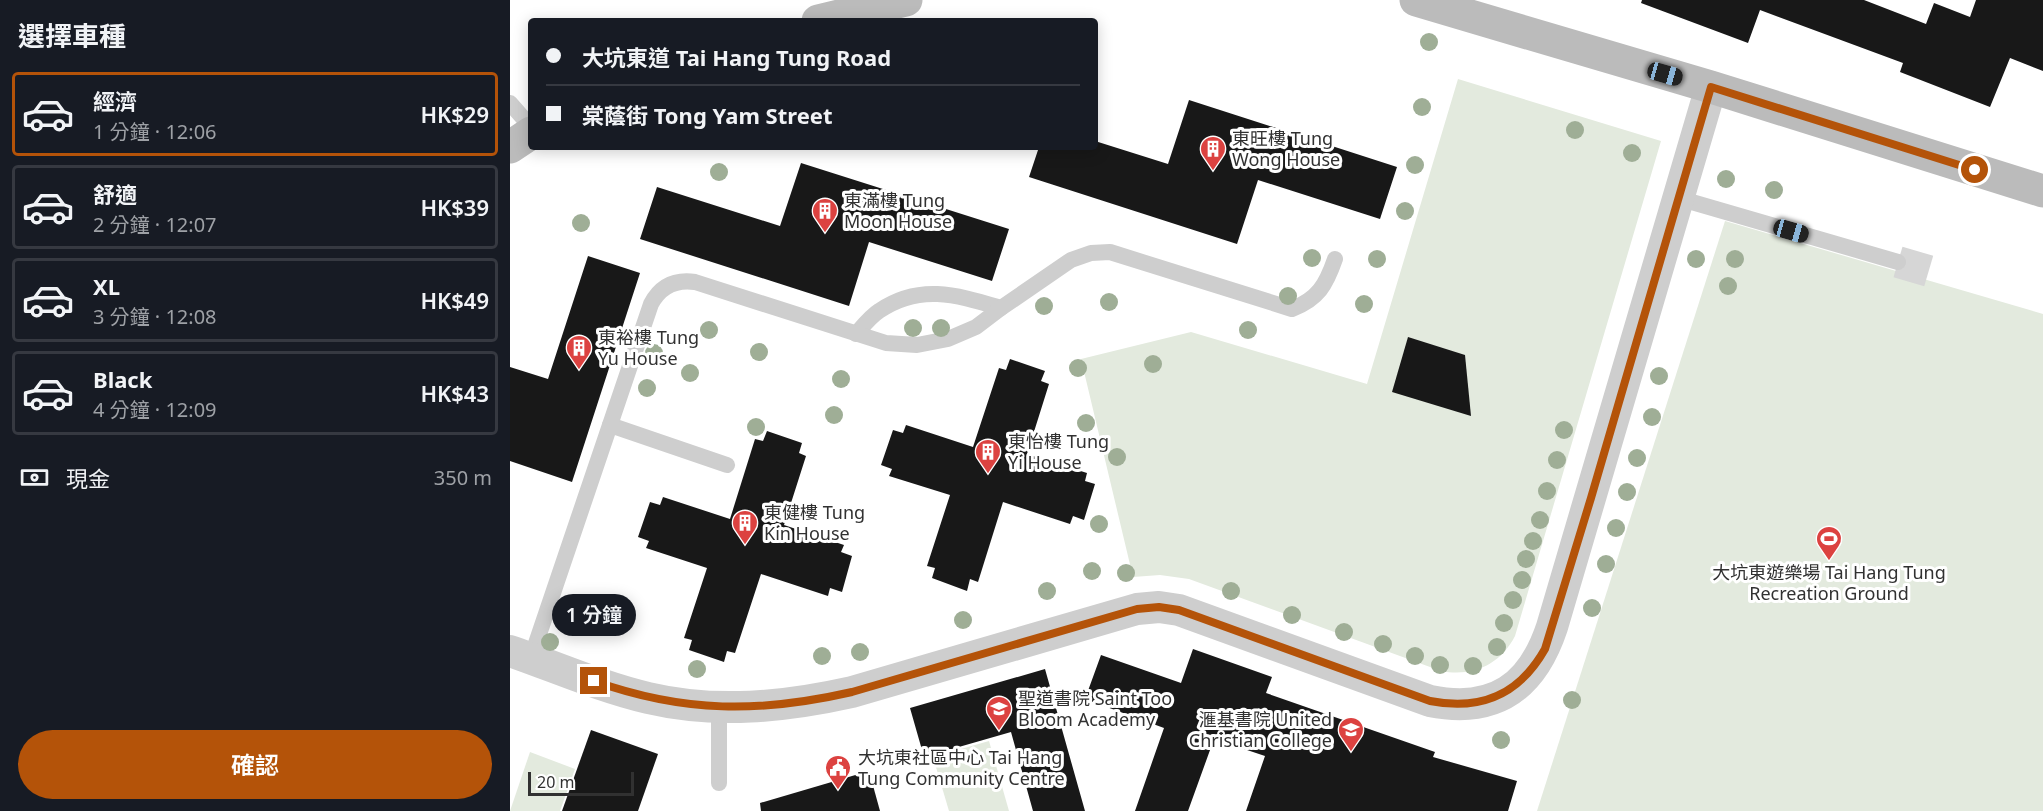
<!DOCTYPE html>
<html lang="zh-TW">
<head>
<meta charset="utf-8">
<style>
  :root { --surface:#171b24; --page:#20242c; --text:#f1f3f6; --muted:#9ea1a6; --line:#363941; --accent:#b45309 }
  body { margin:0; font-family:"Noto Sans","Noto Sans TC",sans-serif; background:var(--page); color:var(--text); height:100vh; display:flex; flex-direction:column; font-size:22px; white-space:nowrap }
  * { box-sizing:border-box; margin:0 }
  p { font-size:20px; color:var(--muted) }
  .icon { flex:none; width:33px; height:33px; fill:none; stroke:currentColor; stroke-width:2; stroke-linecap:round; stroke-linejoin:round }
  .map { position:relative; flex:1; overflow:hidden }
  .side { display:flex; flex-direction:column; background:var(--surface); width:510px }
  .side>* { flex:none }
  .banner { position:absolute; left:18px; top:18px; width:570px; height:132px; border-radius:6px; box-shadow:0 3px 15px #0003; display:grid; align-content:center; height:132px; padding:0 18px; background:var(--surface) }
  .scale { position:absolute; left:18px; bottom:15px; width:106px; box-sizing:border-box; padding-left:6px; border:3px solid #313131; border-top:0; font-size:16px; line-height:21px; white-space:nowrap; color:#313131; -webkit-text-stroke:4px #fff; paint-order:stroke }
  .end { position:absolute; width:27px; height:27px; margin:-14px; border:8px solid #b45309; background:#fff; box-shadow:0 0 0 3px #fff }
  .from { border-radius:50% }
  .bubble { position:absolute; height:42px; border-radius:21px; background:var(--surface); box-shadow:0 3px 15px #0003; font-size:20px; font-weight:600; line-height:42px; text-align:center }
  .car { position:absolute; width:18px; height:36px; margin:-18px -9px; border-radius:8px; box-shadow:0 0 4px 2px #0007; background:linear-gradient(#222 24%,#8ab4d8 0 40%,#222 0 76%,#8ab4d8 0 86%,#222 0) }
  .banner b { display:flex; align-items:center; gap:21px; height:57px; font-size:22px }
  .banner b+b { border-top:2px solid var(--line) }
  .banner i { width:15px; height:15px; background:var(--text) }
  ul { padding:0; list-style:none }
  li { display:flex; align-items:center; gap:18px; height:84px; margin:0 12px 9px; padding:0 6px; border:3px solid var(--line); border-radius:6px }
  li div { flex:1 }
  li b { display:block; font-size:22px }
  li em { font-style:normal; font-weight:600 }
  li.selected { border-color:var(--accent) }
  li>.icon { width:54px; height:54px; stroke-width:1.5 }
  h2 { padding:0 18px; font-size:27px; line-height:72px }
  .pay { display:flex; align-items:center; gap:15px; height:66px; padding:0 18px; font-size:22px }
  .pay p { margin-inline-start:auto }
  .cta { display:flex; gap:12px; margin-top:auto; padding:12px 18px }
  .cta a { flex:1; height:69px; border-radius:36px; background:var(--accent); color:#fff; font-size:24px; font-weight:600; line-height:69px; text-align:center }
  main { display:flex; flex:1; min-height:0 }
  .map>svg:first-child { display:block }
  .green { fill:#e3eade }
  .building { fill:#181818 }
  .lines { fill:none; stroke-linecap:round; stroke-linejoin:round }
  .street-tunnel { stroke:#d6d6d6; stroke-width:32; stroke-dasharray:32 16; stroke-linecap:butt }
  .lane { stroke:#cecece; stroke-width:16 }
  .street { stroke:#cecece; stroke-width:32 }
  .secondary { stroke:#bbb; stroke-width:33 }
  .tree { fill:#9fae96 }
  .route { stroke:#b45309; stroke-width:8 }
  .labels { text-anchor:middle; stroke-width:6; stroke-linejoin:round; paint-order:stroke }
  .poi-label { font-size:18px; fill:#313131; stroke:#fff; text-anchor:start }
</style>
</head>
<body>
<main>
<section class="side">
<h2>選擇車種</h2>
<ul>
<li class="selected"><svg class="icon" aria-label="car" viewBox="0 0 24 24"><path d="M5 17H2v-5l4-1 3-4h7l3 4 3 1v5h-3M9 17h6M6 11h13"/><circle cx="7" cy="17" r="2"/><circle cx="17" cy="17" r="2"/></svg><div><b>經濟</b><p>1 分鐘 · 12:06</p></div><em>HK$29</em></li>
<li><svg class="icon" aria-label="car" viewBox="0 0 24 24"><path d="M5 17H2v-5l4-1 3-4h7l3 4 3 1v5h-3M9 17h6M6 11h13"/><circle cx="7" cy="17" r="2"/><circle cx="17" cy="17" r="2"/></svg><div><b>舒適</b><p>2 分鐘 · 12:07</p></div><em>HK$39</em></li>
<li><svg class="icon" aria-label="car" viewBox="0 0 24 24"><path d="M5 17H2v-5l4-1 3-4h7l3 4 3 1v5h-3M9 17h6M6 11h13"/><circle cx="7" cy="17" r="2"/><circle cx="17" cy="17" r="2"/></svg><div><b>XL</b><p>3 分鐘 · 12:08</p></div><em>HK$49</em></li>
<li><svg class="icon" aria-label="car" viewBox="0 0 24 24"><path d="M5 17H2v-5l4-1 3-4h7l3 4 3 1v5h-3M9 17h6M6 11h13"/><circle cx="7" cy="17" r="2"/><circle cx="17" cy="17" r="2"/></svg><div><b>Black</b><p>4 分鐘 · 12:09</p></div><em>HK$43</em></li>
</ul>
<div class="pay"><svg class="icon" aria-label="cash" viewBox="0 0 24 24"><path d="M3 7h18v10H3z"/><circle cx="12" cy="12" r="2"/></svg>現金<p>350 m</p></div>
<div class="cta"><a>確認</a></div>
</section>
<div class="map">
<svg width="1533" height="811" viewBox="0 0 1533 811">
  <rect width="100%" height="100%" fill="#fff"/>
  <g class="green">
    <path d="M948 79 1151 141 1005 636C990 665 963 677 931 671L679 579 650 575 623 577 571 359 681 332 857 384Z"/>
    <path d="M1215 221 1533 314V811H1027Z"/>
    <path d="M479 741 499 811H439L423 757Z"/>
    <path d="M20 752 65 769 50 811H0Z"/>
  </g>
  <g class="building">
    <path d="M1132 0H1354L1416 24 1424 3 1460 17 1466 0H1533V71L1500 58 1480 107 1390 72 1393 63 1250 10 1238 43 1131 3Z"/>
    <path d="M679 100 887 167 870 219 748 180 727 244 519 177 529 147H585V141L658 164Z"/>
    <path d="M291 163 499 229 482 281 359 242 339 306 130 239 147 187 270 226Z"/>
    <path d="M78 256 130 273 62 482 0 461V367L38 379Z"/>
    <path d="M898 337 955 355 961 416 882 392Z"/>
    <path d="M500 359 535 371 531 381 539 384 517 454 577 473 575 481 585 484 574 520 563 516 560 524 493 502 468 582 460 579 457 591 422 578 425 568 417 566 440 495 379 476 382 469 371 465 383 430 393 433 396 425 463 447 489 368 496 370Z"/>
    <path d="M257 431 292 443 289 453 296 456 274 525 334 545 331 552 342 556 332 592 320 588 318 596 251 574 225 653 217 651 214 662 179 650 182 640 174 638 197 568 136 548 139 541 128 537 140 502 150 505 153 497 220 519 245 439 253 441Z"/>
    <path d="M683 649 762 677 756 693 925 752 923 757 1007 781 998 811H736L755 756 704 739 678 811H625L654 728 575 699 591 655 671 683Z"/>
    <path d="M535 669 575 811H523L501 732 414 757 400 708Z"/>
    <path d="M81 730 148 754 128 811H52Z"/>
    <path d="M359 771 370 811H251L250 803Z"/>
  </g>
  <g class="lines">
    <path class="street-tunnel" d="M1388 262 1429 274"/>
    <g class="lane">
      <path d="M0 103 21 127"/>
      <path d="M1168 198 1388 262"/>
      <path d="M346 334C353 326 361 316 369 311 410 283 447 295 491 308"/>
      <path d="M100 425 217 465"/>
      <path d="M21 658 141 304C150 287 164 279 185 282L376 343 407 345 438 339 466 327 491 308 561 260 581 253 600 252 782 309C808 299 816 285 825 259"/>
      <path d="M209 707V783"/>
    </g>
    <path class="street" d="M0 651C46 667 91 687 138 698 206 714 275 707 342 692L627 609 649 607 669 610 920 701C985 714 1022 687 1042 627L1201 87"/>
    <g class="secondary">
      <path d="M906 0 1201 87 1533 191"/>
      <path d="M308 21 396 0"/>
      <path d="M0 147 21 133"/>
    </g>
  </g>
  <g class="tree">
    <circle cx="919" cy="42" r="9"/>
    <circle cx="912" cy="107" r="9"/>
    <circle cx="1065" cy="130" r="9"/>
    <circle cx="1122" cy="153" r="9"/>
    <circle cx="905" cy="165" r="9"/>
    <circle cx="209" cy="172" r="9"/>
    <circle cx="1216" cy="179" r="9"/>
    <circle cx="1264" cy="190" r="9"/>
    <circle cx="895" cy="211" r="9"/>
    <circle cx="71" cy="223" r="9"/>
    <circle cx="802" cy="258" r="9"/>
    <circle cx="867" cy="259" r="9"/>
    <circle cx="1186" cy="259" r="9"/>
    <circle cx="1225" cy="259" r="9"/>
    <circle cx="1218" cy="286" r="9"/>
    <circle cx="778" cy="296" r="9"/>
    <circle cx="599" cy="302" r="9"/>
    <circle cx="854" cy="304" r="9"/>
    <circle cx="534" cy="306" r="9"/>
    <circle cx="403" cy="328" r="9"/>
    <circle cx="431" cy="328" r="9"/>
    <circle cx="199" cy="330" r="9"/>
    <circle cx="738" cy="330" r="9"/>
    <circle cx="249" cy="352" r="9"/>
    <circle cx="144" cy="353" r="9"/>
    <circle cx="643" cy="364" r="9"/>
    <circle cx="568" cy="368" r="9"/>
    <circle cx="180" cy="373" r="9"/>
    <circle cx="1149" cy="376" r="9"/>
    <circle cx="331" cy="379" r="9"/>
    <circle cx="137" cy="388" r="9"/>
    <circle cx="324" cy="415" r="9"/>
    <circle cx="1142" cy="417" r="9"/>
    <circle cx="576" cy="423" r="9"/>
    <circle cx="246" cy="427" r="9"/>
    <circle cx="1054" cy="430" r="9"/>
    <circle cx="607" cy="457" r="9"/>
    <circle cx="1127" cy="458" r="9"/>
    <circle cx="1047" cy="460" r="9"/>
    <circle cx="1037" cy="491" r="9"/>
    <circle cx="1117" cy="492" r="9"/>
    <circle cx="1030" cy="520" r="9"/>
    <circle cx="589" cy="524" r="9"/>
    <circle cx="1106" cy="528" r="9"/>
    <circle cx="1023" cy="541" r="9"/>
    <circle cx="1016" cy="559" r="9"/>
    <circle cx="1096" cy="564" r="9"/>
    <circle cx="582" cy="571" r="9"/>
    <circle cx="616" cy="573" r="9"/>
    <circle cx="1012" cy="580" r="9"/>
    <circle cx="537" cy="591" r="9"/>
    <circle cx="721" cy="591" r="9"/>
    <circle cx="1003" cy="600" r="9"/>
    <circle cx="1082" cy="608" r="9"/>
    <circle cx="782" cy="615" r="9"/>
    <circle cx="453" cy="620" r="9"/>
    <circle cx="994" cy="623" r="9"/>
    <circle cx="834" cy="632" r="9"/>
    <circle cx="40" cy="642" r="9"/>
    <circle cx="873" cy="644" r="9"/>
    <circle cx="987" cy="647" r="9"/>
    <circle cx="350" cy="652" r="9"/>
    <circle cx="312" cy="656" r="9"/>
    <circle cx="905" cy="656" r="9"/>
    <circle cx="930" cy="665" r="9"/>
    <circle cx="963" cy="666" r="9"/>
    <circle cx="187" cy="669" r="9"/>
    <circle cx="1062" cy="700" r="9"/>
    <circle cx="991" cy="740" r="9"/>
  </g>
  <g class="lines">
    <path class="route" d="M84 681C174 713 250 713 342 692L627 609 649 607 669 610 920 701C971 711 1009 695 1035 649L1081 498 1201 87 1465 170"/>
  </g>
  <defs>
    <symbol id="building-pin" viewBox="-11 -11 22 30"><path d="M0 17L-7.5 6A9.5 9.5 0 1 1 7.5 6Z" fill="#dc4240" stroke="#fff"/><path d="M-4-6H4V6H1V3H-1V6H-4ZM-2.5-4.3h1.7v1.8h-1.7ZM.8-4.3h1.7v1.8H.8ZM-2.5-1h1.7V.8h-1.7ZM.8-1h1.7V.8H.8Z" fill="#fff"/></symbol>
    <symbol id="stadium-pin" viewBox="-11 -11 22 30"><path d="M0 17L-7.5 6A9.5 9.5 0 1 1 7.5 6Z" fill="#dc4240" stroke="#fff"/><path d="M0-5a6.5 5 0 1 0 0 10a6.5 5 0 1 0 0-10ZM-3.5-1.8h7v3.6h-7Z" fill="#fff"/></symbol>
    <symbol id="school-pin" viewBox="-11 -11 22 30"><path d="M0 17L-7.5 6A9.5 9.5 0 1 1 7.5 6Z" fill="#dc4240" stroke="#fff"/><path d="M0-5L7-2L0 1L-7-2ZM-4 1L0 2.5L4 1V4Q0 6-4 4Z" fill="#fff"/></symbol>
    <symbol id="civic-pin" viewBox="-11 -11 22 30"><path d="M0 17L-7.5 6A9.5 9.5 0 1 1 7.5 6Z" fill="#dc4240" stroke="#fff"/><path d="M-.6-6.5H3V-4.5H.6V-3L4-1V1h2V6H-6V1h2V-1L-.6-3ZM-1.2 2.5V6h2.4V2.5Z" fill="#fff"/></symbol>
  </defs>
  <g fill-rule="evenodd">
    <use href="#building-pin" x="688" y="134" width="30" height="40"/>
    <use href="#building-pin" x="300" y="196" width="30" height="40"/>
    <use href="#building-pin" x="54" y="333" width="30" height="40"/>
    <use href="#building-pin" x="463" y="437" width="30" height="40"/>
    <use href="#building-pin" x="220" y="508" width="30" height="40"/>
    <use href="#stadium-pin" x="1304" y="524" width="30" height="40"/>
    <use href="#school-pin" x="474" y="694" width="30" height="40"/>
    <use href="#school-pin" x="826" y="715" width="30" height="40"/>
    <use href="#civic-pin" x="313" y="753" width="30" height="40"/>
  </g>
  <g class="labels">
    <g class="poi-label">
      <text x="722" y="145">東旺樓 Tung<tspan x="722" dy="21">Wong House</tspan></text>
      <text x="334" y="207">東滿樓 Tung<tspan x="334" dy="21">Moon House</tspan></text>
      <text x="88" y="344">東裕樓 Tung<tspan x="88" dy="21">Yu House</tspan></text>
      <text x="498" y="448">東怡樓 Tung<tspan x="498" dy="21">Yi House</tspan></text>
      <text x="254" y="519">東健樓 Tung<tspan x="254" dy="21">Kin House</tspan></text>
      <text x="1319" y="579" text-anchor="middle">大坑東遊樂場 Tai Hang Tung<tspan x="1319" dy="21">Recreation Ground</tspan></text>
      <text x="508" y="705">聖道書院 Saint Too<tspan x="508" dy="21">Bloom Academy</tspan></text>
      <text x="822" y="726" text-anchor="end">滙基書院 United<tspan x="822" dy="21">Christian College</tspan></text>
      <text x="348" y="764">大坑東社區中心 Tai Hang<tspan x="348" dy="21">Tung Community Centre</tspan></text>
    </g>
  </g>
</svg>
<div class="scale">20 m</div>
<i class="end from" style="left:1465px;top:170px"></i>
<i class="end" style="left:84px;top:681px"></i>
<div class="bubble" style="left:42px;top:594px;width:84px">1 分鐘</div>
<i class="car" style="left:1155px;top:74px;rotate:106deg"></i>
<i class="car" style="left:1281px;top:231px;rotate:106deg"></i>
<div class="banner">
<b><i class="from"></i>大坑東道 Tai Hang Tung Road</b>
<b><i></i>棠蔭街 Tong Yam Street</b>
</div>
</div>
</main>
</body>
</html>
